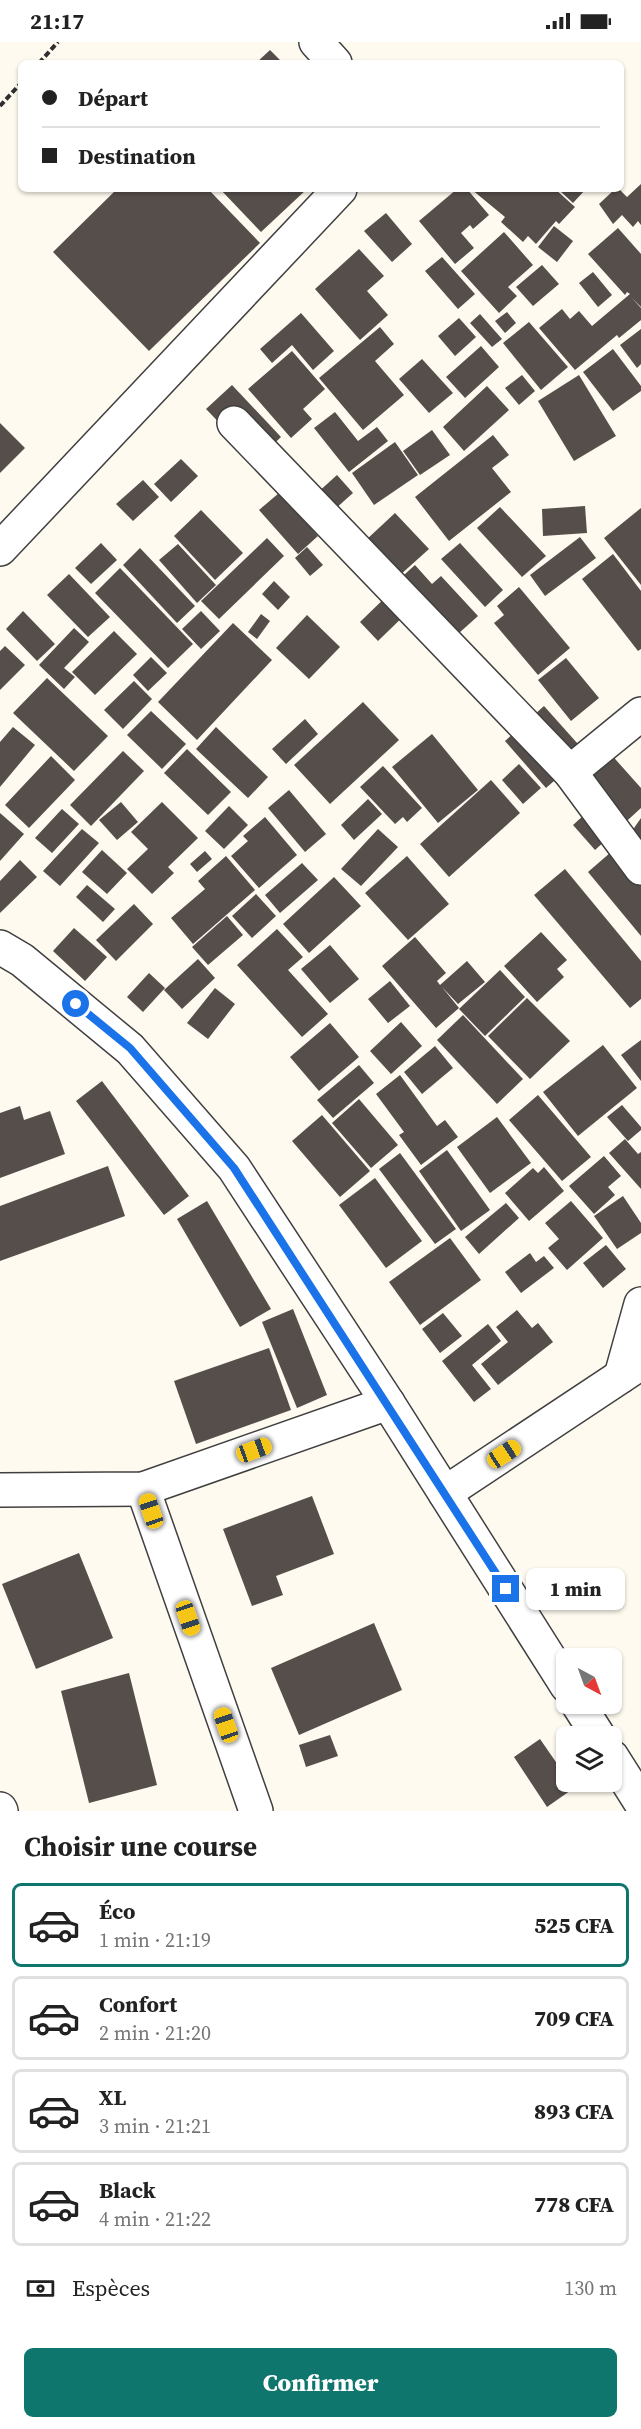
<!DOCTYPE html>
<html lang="fr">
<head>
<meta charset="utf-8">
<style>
  :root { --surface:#fff; --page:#f6f6f6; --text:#222; --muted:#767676; --line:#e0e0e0; --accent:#0f766e }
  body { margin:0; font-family:"Source Serif 4",serif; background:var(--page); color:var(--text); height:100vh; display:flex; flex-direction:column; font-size:22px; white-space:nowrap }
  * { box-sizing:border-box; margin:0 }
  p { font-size:20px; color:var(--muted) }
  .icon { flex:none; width:33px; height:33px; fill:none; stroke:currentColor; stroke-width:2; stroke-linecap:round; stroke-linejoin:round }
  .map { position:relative; height:1769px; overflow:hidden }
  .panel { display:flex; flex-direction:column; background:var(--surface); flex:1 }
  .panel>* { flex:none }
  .hud { position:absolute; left:18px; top:18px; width:606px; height:132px; border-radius:9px; box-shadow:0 2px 4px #0004; display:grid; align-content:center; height:132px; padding:0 24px; background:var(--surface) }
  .needle { width:39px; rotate:139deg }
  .buttons { position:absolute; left:556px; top:1606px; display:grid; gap:12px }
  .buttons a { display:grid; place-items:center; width:66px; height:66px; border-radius:9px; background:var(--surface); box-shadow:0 2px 4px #0004; font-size:30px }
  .end { position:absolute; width:27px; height:27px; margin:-14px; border:8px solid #1a73e8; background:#fff; box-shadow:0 0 0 3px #fff }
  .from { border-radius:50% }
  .bubble { position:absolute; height:42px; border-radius:9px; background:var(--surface); box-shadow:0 2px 4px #0004; font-size:20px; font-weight:800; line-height:42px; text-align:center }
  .car { position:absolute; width:18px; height:36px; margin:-18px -9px; border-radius:8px; box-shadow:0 0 4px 2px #0007; background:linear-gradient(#f5c518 24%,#345 0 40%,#f5c518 0 76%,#345 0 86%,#f5c518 0) }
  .hud b { display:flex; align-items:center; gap:21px; height:57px; font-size:22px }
  .hud b+b { border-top:2px solid var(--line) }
  .hud i { width:15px; height:15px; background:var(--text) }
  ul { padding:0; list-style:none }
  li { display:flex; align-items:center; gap:18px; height:84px; margin:0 12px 9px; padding:0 12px; border:3px solid var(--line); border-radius:9px }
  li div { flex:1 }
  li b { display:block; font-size:22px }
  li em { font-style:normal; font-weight:800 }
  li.current { border-color:var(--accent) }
  li>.icon { width:54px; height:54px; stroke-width:1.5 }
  h2 { padding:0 24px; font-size:27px; line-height:72px }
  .pay { display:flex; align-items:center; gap:15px; height:66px; padding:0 24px; font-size:22px }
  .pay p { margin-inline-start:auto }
  .cta { display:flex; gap:12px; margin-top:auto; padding:12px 24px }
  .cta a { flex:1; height:69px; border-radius:9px; background:var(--accent); color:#fff; font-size:24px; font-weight:800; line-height:69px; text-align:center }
  .status { display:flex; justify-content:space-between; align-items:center; height:42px; padding:0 30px; background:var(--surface); direction:ltr }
  .status svg { height:16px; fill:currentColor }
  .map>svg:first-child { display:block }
  .building { fill:#554e4b }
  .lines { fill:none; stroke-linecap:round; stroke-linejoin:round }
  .street-casing { stroke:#404040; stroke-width:36 }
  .path { stroke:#2f2f2f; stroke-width:4; stroke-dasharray:6 3; stroke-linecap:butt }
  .street { stroke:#fff; stroke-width:33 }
  .route { stroke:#1a73e8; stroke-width:8 }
</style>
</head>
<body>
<div class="status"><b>21:17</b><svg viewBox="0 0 49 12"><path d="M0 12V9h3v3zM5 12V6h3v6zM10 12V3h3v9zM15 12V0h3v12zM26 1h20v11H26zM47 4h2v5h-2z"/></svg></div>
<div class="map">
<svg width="641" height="1769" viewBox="0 0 641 1769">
  <rect width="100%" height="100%" fill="#fefaef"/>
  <g class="building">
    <path d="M270 8 283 21H256Z"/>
    <path d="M641 142V183L638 179 633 185 622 173 613 182 599 162 615 147H619L627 155Z"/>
    <path d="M117 147H208L260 201 149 309 53 210Z"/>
    <path d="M220 147H307L261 190Z"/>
    <path d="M457 147H467L489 173 473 187 470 183 461 191 474 206 455 222 419 179Z"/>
    <path d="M471 147H555L575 165 559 182 556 179 536 202 528 194 523 200 501 180 505 175Z"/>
    <path d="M558 147H586L573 161Z"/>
    <path d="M386 171 412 202 392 220 364 189Z"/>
    <path d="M554 184 573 199 557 220 538 205Z"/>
    <path d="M618 186 641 212V265L631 255 641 266V278L619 296 617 293 575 328 539 286 562 267 570 277 579 269 592 284 630 252 627 250 625 253 588 212Z"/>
    <path d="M504 190 533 223 508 245 517 254 499 271 461 229Z"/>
    <path d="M359 207 384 234 367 249 388 273 360 298 315 247Z"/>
    <path d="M442 215 475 252 458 267 425 229Z"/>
    <path d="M542 223 559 242 533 264 516 245Z"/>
    <path d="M593 230 612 253 598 265 579 241Z"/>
    <path d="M507 270 516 281 505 291 495 279Z"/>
    <path d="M301 271 334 309 313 328 292 303 272 321 260 307Z"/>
    <path d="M480 272 502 297 492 305 470 281Z"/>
    <path d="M459 276 476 295 455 314 438 294Z"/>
    <path d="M529 280 568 325 541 348 503 301Z"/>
    <path d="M380 285 394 302 375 319 404 353 363 388 319 336Z"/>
    <path d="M641 287V322L637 326 620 303Z"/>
    <path d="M481 304 499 325 465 356 446 335Z"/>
    <path d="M613 307 641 344V349L613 369 583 330Z"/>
    <path d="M292 309 325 347 303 367 312 377 291 396 248 347Z"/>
    <path d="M422 317 453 351 429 371 399 337Z"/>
    <path d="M522 333 535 349 519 363 505 346Z"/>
    <path d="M579 333 616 394 574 419 538 359Z"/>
    <path d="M232 343 281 395 256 419 206 367Z"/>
    <path d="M487 344 509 368 464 409 443 385Z"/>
    <path d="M335 370 358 399 377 385 388 399 349 430 314 386Z"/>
    <path d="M0 381 25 406 0 431Z"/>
    <path d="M432 388 450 413 420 433 403 409Z"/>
    <path d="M493 393 509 413 492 426 511 450 449 499 415 455Z"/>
    <path d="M395 400 418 433 374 463 352 431Z"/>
    <path d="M181 417 198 434 171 460 154 442Z"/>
    <path d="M337 433 353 451 316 484V452Z"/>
    <path d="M143 438 159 455 133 479 116 462Z"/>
    <path d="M279 451 318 494 298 512 259 468Z"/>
    <path d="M585 464 587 491 543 494 542 467Z"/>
    <path d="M500 465 546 514 522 535 477 486Z"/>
    <path d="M641 466V543L604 496Z"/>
    <path d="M201 468 243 511 215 538 174 494Z"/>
    <path d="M395 471 429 507 399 534 366 498Z"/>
    <path d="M580 495 596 516 545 554 530 533Z"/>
    <path d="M267 496 284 514 219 577 201 559Z"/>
    <path d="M101 501 117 518 91 542 75 526Z"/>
    <path d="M460 501 503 548 485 565 441 517Z"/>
    <path d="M178 502 216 543 197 561 159 518Z"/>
    <path d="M307 505 323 523 310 534 295 516Z"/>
    <path d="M140 506 195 564 177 581 123 523Z"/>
    <path d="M613 512 641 549V607L638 609 582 537Z"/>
    <path d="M415 523 432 542 441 534 478 574 449 600 395 541Z"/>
    <path d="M120 526 193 602 168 626 95 551Z"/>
    <path d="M69 532 110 575 88 595 47 553Z"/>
    <path d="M274 539 290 555 278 568 262 552Z"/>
    <path d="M519 545 570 606 538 633 494 581 504 573 497 564Z"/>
    <path d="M395 546 413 565 378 599 360 580Z"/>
    <path d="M23 569 55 602 37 619 6 587Z"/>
    <path d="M201 569 220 589 201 607 182 587Z"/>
    <path d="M261 572 270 579 257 597 248 590Z"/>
    <path d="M307 573 340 605 309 637 276 606Z"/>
    <path d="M233 581 272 618 197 698 158 660Z"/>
    <path d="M74 586 89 600 64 626 75 635 64 647 39 623Z"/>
    <path d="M114 589 137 612 95 653 72 630Z"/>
    <path d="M5 604 25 623 0 648V609Z"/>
    <path d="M151 615 167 631 148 649 133 633Z"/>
    <path d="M566 616 599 656 571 679 538 638Z"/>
    <path d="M47 636 108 694 74 729 13 671Z"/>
    <path d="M134 639 152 657 123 687 104 668Z"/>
    <path d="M363 660 399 698 330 762 294 723Z"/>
    <path d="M544 664 586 711 546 746 505 699Z"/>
    <path d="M151 669 186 702 162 727 127 693Z"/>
    <path d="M305 677 318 692 286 722 272 707Z"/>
    <path d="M13 685 35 703 0 745V700Z"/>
    <path d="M216 685 268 735 248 756 196 707Z"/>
    <path d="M432 692 478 748 438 781 392 725Z"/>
    <path d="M187 707 231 750 208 773 164 731Z"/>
    <path d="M123 709 144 729 91 784 70 763Z"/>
    <path d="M608 709 641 746V766L595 808 573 783 595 763 574 740Z"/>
    <path d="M51 714 75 738 29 786 5 763Z"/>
    <path d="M519 722 541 746 523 762 502 738Z"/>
    <path d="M383 724 422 766 407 780 403 775 395 782 360 745Z"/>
    <path d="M491 738 520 771 449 835 420 802Z"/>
    <path d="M289 748 326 792 305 810 268 766Z"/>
    <path d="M368 757 382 772 354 798 341 783Z"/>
    <path d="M121 760 138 780 117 798 99 778Z"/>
    <path d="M162 760 198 796 168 825 174 831 152 852 127 827 148 807 131 790Z"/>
    <path d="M229 764 248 783 224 807 205 789Z"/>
    <path d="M62 767 79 782 52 811 35 796Z"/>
    <path d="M0 771 24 792 0 819Z"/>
    <path d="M265 775 297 813 259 846 231 814 248 799 243 794Z"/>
    <path d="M641 776V809L625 799Z"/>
    <path d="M82 787 99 801 60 844 43 829Z"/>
    <path d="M378 787 398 805 361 844 341 827Z"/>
    <path d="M618 804 641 831V894L588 830Z"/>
    <path d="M102 808 127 831 107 852 82 830Z"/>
    <path d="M205 809 212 817 197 830 190 822Z"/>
    <path d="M226 814 255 848 193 902 171 876 205 847 198 839Z"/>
    <path d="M407 814 449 862 408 898 365 851Z"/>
    <path d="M20 818 37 835 0 871V839Z"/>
    <path d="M302 821 318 838 280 871 265 853Z"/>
    <path d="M565 827 641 919V957L630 966 534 853Z"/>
    <path d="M334 835 361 864 309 911 283 882Z"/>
    <path d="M87 843 115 867 103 880 76 855Z"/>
    <path d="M256 852 276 874 252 896 232 874Z"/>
    <path d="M134 862 153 882 116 919 96 898Z"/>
    <path d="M227 874 243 893 208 923 192 905Z"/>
    <path d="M74 886 107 915 85 939 53 909Z"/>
    <path d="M277 887 303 915 288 928 328 972 302 995 237 923Z"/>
    <path d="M541 890 567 918 557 927 564 935 537 960 504 924Z"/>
    <path d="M415 895 446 931 437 939 440 943 467 919 485 940 458 962 442 945 459 966 436 986 382 924Z"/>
    <path d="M330 903 359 937 330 961 301 927Z"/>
    <path d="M198 917 215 936 182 967 164 948Z"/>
    <path d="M500 928 525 955 485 994 459 967Z"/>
    <path d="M149 931 165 946 143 970 127 955Z"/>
    <path d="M390 939 410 964 388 981 368 957Z"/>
    <path d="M215 946 235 962 208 997 187 981Z"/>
    <path d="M527 956 570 999 530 1037 488 994Z"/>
    <path d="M463 973 523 1037 497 1062 437 998Z"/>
    <path d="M401 980 422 1004 391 1032 370 1009Z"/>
    <path d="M330 981 359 1015 319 1049 290 1015Z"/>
    <path d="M641 998V1039L621 1013Z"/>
    <path d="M603 1003 637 1046 578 1094 543 1050Z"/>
    <path d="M435 1004 453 1026 422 1052 404 1030Z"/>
    <path d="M359 1023 374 1041 333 1076 317 1058Z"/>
    <path d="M400 1033 437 1084 445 1078 458 1095 421 1123 399 1093 404 1090 376 1052Z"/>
    <path d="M102 1039 189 1154 164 1173 76 1059Z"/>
    <path d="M538 1053 591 1115 562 1139 509 1078Z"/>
    <path d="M359 1057 398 1103 371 1126 332 1081Z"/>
    <path d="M622 1063 641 1085V1088L628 1099 607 1075Z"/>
    <path d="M20 1064 24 1078 50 1069 65 1112 0 1136V1071Z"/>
    <path d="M322 1073 370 1129 340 1155 292 1099Z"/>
    <path d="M497 1075 531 1121 490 1151 457 1105Z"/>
    <path d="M625 1097 638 1112 641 1110V1147L609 1111Z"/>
    <path d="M447 1108 490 1168 461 1189 419 1129Z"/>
    <path d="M400 1111 456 1187 435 1202 379 1127Z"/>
    <path d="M604 1114 621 1134 608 1145 615 1153 594 1172 569 1144Z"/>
    <path d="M108 1124 125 1174 0 1219V1164Z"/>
    <path d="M544 1125 564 1149 529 1179 505 1151 533 1126 538 1131Z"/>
    <path d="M375 1136 422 1199 386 1226 339 1163Z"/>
    <path d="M623 1154 641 1181V1191L617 1207 594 1174Z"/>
    <path d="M207 1159 271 1267 240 1285 177 1177Z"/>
    <path d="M571 1159 603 1196 567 1228 548 1206 559 1197 545 1181Z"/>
    <path d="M506 1161 519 1176 479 1212 465 1195Z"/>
    <path d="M450 1196 481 1238 420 1283 389 1240Z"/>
    <path d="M606 1203 626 1227 603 1246 583 1221Z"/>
    <path d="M530 1211 536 1220 544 1214 554 1226 521 1251 505 1230Z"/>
    <path d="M293 1267 327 1353 297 1366 262 1280Z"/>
    <path d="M517 1268 532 1286 538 1281 553 1300 498 1343 481 1322 508 1300 496 1285Z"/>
    <path d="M443 1271 462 1294 440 1311 422 1287Z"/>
    <path d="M488 1282 501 1299 472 1323 491 1347 474 1360 442 1319Z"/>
    <path d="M269 1306 291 1368 196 1402 174 1339Z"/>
    <path d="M312 1454 334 1512 276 1534 283 1553 252 1564 223 1487Z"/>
    <path d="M79 1511 113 1596 36 1627 2 1542Z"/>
    <path d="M374 1581 402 1648 299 1693 271 1626Z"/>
    <path d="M129 1631 157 1743 89 1761 61 1649Z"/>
    <path d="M330 1693 338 1714 306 1725 299 1703Z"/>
    <path d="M540 1697 567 1736V1740L574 1746 547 1765 514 1715Z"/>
  </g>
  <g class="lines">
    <defs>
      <g id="street">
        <path d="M316 0 335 21"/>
        <path d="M234 381 570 730 641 826"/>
        <path d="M0 507 340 147"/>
        <path d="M570 730 641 672"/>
        <path d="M0 905 22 918 130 1007 234 1126 388 1361 567 1644"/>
        <path d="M621 1334 641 1262"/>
        <path d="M143 1447 256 1769"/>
        <path d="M0 1448 143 1447 388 1361"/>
        <path d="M445 1451 641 1321"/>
        <path d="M578 1662 599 1695"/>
        <path d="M612 1715 641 1761"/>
        <path d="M0 1767 1 1769"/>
      </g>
    </defs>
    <use href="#street" class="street-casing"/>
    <g class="path">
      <path d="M39 21 58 0"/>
      <path d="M0 64 21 41"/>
    </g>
    <use href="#street" class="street"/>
  </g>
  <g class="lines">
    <path class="route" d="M76 962 130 1006 234 1126 506 1547"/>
  </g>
</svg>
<div class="buttons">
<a><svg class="needle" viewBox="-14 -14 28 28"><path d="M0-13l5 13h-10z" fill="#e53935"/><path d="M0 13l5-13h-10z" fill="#767676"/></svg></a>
<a><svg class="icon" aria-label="layers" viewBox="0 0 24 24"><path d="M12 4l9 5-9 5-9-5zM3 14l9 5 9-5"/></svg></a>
</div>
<i class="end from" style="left:76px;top:962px"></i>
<i class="end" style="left:506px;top:1547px"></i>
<div class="bubble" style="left:526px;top:1526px;width:99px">1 min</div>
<i class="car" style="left:254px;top:1408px;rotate:70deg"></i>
<i class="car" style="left:504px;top:1412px;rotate:57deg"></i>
<i class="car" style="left:151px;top:1469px;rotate:341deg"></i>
<i class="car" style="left:188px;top:1576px;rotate:161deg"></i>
<i class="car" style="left:226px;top:1683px;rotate:341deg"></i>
<div class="hud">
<b><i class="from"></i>Départ</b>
<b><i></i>Destination</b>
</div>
</div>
<section class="panel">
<h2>Choisir une course</h2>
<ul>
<li class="current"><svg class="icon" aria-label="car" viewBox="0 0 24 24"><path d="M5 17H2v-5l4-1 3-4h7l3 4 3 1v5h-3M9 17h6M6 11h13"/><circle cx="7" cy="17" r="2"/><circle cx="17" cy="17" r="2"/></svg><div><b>Éco</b><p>1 min · 21:19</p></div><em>525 CFA</em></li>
<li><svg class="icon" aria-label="car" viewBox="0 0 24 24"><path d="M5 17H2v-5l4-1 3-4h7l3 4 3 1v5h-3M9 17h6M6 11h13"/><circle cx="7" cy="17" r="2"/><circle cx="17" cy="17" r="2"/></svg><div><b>Confort</b><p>2 min · 21:20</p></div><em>709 CFA</em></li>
<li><svg class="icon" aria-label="car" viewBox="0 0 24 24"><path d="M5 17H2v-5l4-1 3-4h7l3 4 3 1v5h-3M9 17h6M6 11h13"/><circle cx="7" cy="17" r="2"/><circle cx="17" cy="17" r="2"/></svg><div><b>XL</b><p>3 min · 21:21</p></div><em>893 CFA</em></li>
<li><svg class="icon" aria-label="car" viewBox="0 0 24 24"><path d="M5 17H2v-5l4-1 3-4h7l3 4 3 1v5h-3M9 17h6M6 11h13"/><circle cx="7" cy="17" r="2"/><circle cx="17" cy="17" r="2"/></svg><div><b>Black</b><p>4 min · 21:22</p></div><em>778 CFA</em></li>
</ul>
<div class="pay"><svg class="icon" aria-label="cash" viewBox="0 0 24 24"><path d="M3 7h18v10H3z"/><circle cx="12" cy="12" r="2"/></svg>Espèces<p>130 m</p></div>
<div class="cta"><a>Confirmer</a></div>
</section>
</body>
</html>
